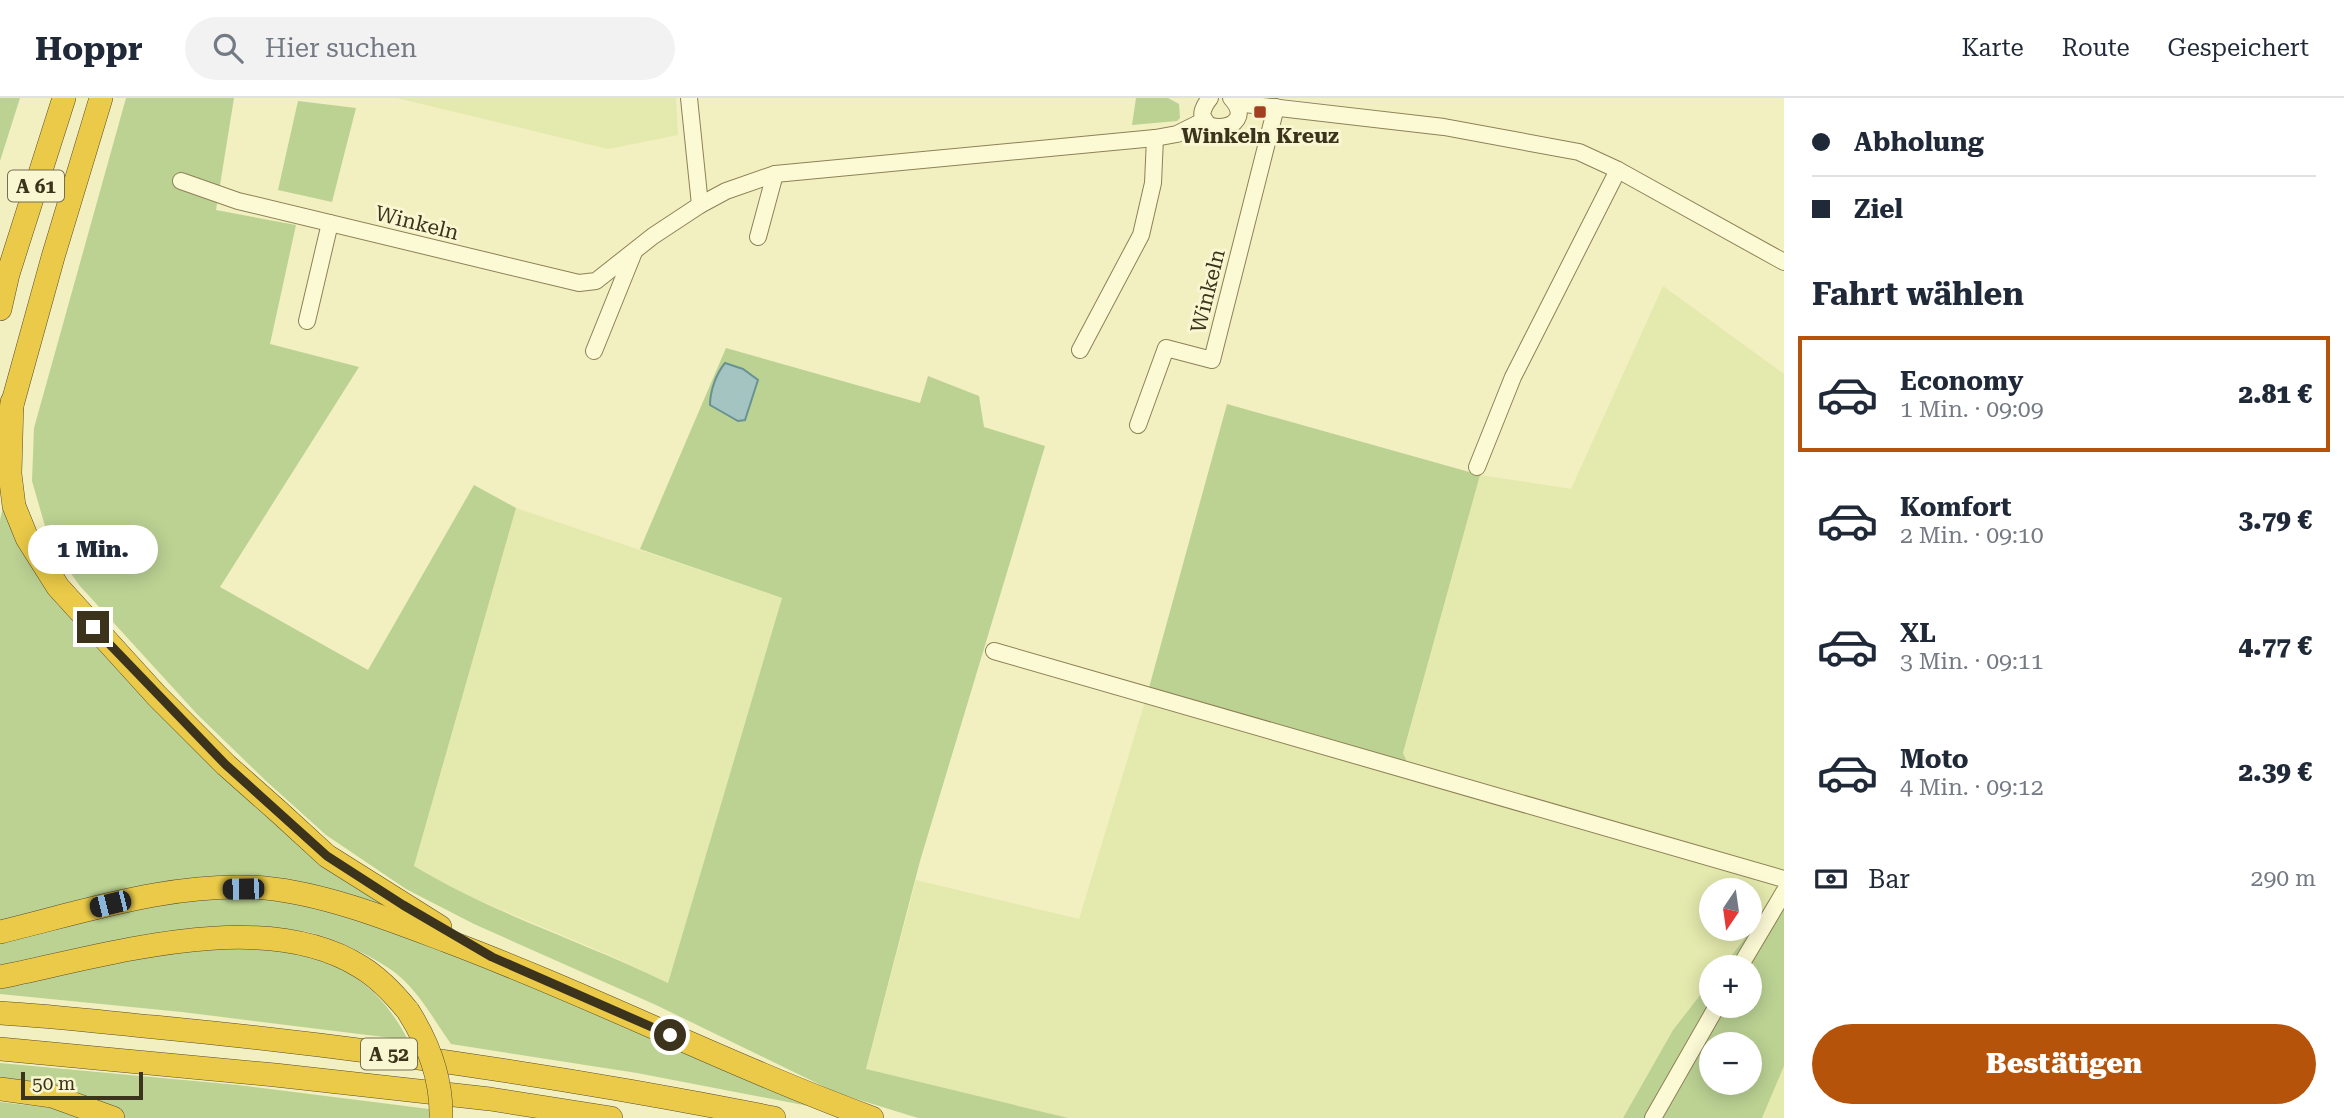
<!DOCTYPE html>
<html lang="de">
<head>
<meta charset="utf-8">
<style>
  :root { --surface:#fff; --page:#f2f2f3; --text:#1f2937; --muted:#747a83; --line:#e0e1e3; --accent:#b45309 }
  body { margin:0; font-family:"Roboto Serif",serif; background:var(--page); color:var(--text); height:100vh; display:flex; flex-direction:column; font-size:26px; white-space:nowrap }
  * { box-sizing:border-box; margin:0 }
  p { font-size:23px; color:var(--muted) }
  .icon { flex:none; width:38px; height:38px; fill:none; stroke:currentColor; stroke-width:2; stroke-linecap:round; stroke-linejoin:round }
  .map { position:relative; flex:1; overflow:hidden }
  .drawer { display:flex; flex-direction:column; background:var(--surface); width:560px }
  .drawer>* { flex:none }
  .hud { display:grid; align-content:center; height:154px; padding:0 28px; background:var(--surface) }
  .needle { width:46px; rotate:193deg }
  .tools { position:absolute; left:1699px; top:780px; display:grid; gap:14px }
  .tools a { display:grid; place-items:center; width:63px; height:63px; border-radius:50%; background:var(--surface); box-shadow:0 4px 18px #0003; font-size:35px }
  .scale { position:absolute; left:21px; bottom:18px; width:122px; box-sizing:border-box; padding-left:7px; border:4px solid #3c331c; border-top:0; font-size:19px; line-height:24px; white-space:nowrap; color:#3c331c; -webkit-text-stroke:5px #f9f7d1; paint-order:stroke }
  .end { position:absolute; width:32px; height:32px; margin:-16px; border:9px solid #3c331c; background:#fff; box-shadow:0 0 0 4px #fff }
  .from { border-radius:50% }
  .bubble { position:absolute; height:49px; border-radius:24px; background:var(--surface); box-shadow:0 4px 18px #0003; font-size:23px; font-weight:800; line-height:49px; text-align:center }
  .car { position:absolute; width:21px; height:42px; margin:-21px -10px; border-radius:9px; box-shadow:0 0 5px 2px #0007; background:linear-gradient(#222 24%,#8ab4d8 0 40%,#222 0 76%,#8ab4d8 0 86%,#222 0) }
  .hud b { display:flex; align-items:center; gap:24px; height:66px; font-size:26px }
  .hud b+b { border-top:2px solid var(--line) }
  .hud i { width:18px; height:18px; background:var(--text) }
  ul { padding:0; list-style:none }
  li { display:flex; align-items:center; gap:21px; height:116px; margin:0 14px 10px; padding:0 14px; border:4px solid transparent; border-radius:0px }
  li div { flex:1 }
  li b { display:block; font-size:26px }
  li em { font-style:normal; font-weight:800 }
  li.active { border-color:var(--accent) }
  li>.icon { width:63px; height:63px; stroke-width:1.5 }
  h2 { padding:0 28px; font-size:32px; line-height:84px }
  .pay { display:flex; align-items:center; gap:18px; height:77px; padding:0 28px; font-size:26px }
  .pay p { margin-inline-start:auto }
  .button { display:flex; gap:14px; margin-top:auto; padding:14px 28px }
  .button a { flex:1; height:80px; border-radius:42px; background:var(--accent); color:#fff; font-size:28px; font-weight:800; line-height:80px; text-align:center }
  header { display:flex; align-items:center; gap:42px; box-sizing:border-box; height:98px; padding:0 35px; background:var(--surface); border-bottom:2px solid var(--line) }
  header strong { font-size:33px }
  nav { display:flex; gap:38px; margin-inline-start:auto; font-size:24px }
  .search { width:490px; height:63px; background:var(--page); display:flex; align-items:center; gap:18px; box-sizing:border-box; padding:0 24px; border-radius:38px; color:var(--muted); font-size:26px }
  main { display:flex; flex:1; min-height:0 }
  .map>svg:first-child { display:block }
  .farmland { fill:#e4e9ad; fill-rule:evenodd }
  .green { fill:#bbd293; fill-rule:evenodd }
  .water { fill:#a4c4c2; stroke:#699393; stroke-width:2 }
  .lines { fill:none; stroke-linecap:round; stroke-linejoin:round }
  .minor-casing { stroke:#8e8156; stroke-width:18 }
  .highway-casing { stroke:#5b4d2b; stroke-width:24 }
  .minor { stroke:#fcfad5; stroke-width:16 }
  .highway { stroke:#eaca48; stroke-width:23 }
  .highway-bridge-casing { stroke:#5b4d2b; stroke-width:24; stroke-linecap:butt }
  .highway-bridge { stroke:#eaca48; stroke-width:23 }
  .route { stroke:#3c331c; stroke-width:9 }
  .poi-dot { fill:#a33e20; stroke:#f9f7d1; stroke-width:2.5 }
  .labels { text-anchor:middle; stroke-width:6; stroke-linejoin:round; paint-order:stroke }
  .shield { fill:#f9f7d1; stroke:#756e52; stroke-width:2 }
  .shield-label { font-size:19px; font-weight:bold; fill:#3c331c }
  .poi-label { font-size:21px; font-weight:bold; fill:#3c331c; stroke:#f9f7d1 }
  .street-label { font-size:21px; fill:#3c331c; stroke:#f9f7d1 }
</style>
</head>
<body>
<header>
<strong>Hoppr</strong>
<div class="search"><svg class="icon" aria-label="search" viewBox="0 0 24 24"><circle cx="10" cy="10" r="6"/><path d="M15 15l6 6"/></svg>Hier suchen</div>
<nav><a>Karte</a><a>Route</a><a>Gespeichert</a></nav>
</header>
<main>
<div class="map">
<svg width="1784" height="1020" viewBox="0 0 1784 1020">
  <rect width="100%" height="100%" fill="#f2efc0"/>
  <g class="farmland">
    <path d="M397 0H676L678 37 608 51Z"/>
    <path d="M1663 188 1784 276V789L1722 870H1712L1711 883 1673 932 1623 1020H1055L866 972 916 782 1079 821 1147 597 1409 667 1403 656 1480 377 1571 391ZM1712 793H1750V831H1712Z"/>
    <path d="M516 410 782 500 668 885 614 859 450 790 414 768Z"/>
    <path d="M1784 968V1020H1762Z"/>
  </g>
  <g class="green">
    <path d="M0 0H20L0 63Z"/>
    <path d="M126 0H234L216 112 296 127 270 246 359 269 220 489 368 572 474 387 516 410 414 768C493 816 585 844 668 885L782 500 640 451 726 250 920 305 928 278 979 298 984 329 1045 348 920 763 866 971 1068 1020H918L837 995 656 907 474 826 406 791 326 737 265 682 197 616 80 488 67 470 45 428 32 383 34 330Z"/>
    <path d="M1136 0H1168L1179 6 1180 20 1177 23 1132 27Z"/>
    <path d="M298 3 356 10 332 104 278 92Z"/>
    <path d="M1227 306 1480 377 1403 655 1409 668 1147 597Z"/>
    <path d="M6 395 55 494 402 816 306 787 0 826V422Z"/>
    <path d="M1784 789V968L1762 1020H1623L1673 932 1711 883 1712 908H1750V870H1722ZM1712 947H1750V985H1712Z"/>
    <path d="M249 797 314 804 380 824 819 1010 637 975 451 946C433 921 417 889 390 871 368 856 328 837 302 833 208 819 93 846 0 867V844L116 814 188 801Z"/>
    <path d="M233 850C256 852 282 851 303 856 353 870 384 896 408 942L182 914 0 896V887L137 856Z"/>
    <path d="M0 965 238 987 429 1011V1020H124L0 986Z"/>
    <path d="M0 1004 51 1010 84 1020H0Z"/>
  </g>
  <path class="water" d="M725 265 743 271 758 282 745 322 738 323 710 307C710 293 716 276 725 265Z"/>
  <g class="lines">
    <defs>
      <g id="minor">
        <path d="M689 0 700 107"/>
        <path d="M1210 0C1177 41 1264 36 1231 0"/>
        <path d="M1236 5 1444 29 1579 54 1618 72 1784 164"/>
        <path d="M181 83 238 103 579 185 596 183 653 138 700 107 726 93 775 76 1155 40 1177 36 1205 22"/>
        <path d="M758 139 775 76"/>
        <path d="M307 223 330 125"/>
        <path d="M1080 252 1141 137 1153 85 1155 40"/>
        <path d="M594 253 634 154"/>
        <path d="M1138 327 1166 250 1212 262 1276 9"/>
        <path d="M1477 369 1513 279 1618 72"/>
        <path d="M994 553 1784 781"/>
        <path d="M1739 870 1784 794"/>
        <path d="M1653 1020 1717 908"/>
      </g>
      <g id="highway">
        <path d="M0 211 8 176 64 0"/>
        <path d="M12 304 10 376 14 408 27 440 58 489 157 598 226 667 279 714 327 758 440 829"/>
        <path d="M9 318 53 159 101 0"/>
        <path d="M0 834C86 813 175 783 265 790 326 796 391 822 447 843 591 897 728 967 872 1020"/>
        <path d="M0 879C105 858 263 807 361 869 379 880 395 897 408 913"/>
        <path d="M0 915C51 918 102 924 154 929 362 949 569 979 774 1020"/>
        <path d="M0 951 275 977 490 1001 611 1020"/>
        <path d="M0 991 52 998 113 1020"/>
      </g>
    </defs>
    <use href="#minor" class="minor-casing"/>
    <use href="#highway" class="highway-casing"/>
    <use href="#minor" class="minor"/>
    <use href="#highway" class="highway"/>
    <defs>
      <path id="highway-bridge" d="M408 913C429 946 442 980 441 1020"/>
    </defs>
    <use href="#highway-bridge" class="highway-bridge-casing"/>
    <use href="#highway-bridge" class="highway-bridge"/>
  </g>
  <g class="lines">
    <path class="route" d="M93 529 226 667 327 758 403 807 492 859 670 937"/>
  </g>
  <rect class="poi-dot" x="1253" y="7" width="14" height="14" rx="3.5"/>
  <g class="labels">
    <g class="shield">
      <rect x="8" y="72.5" width="56" height="31" rx="5"/>
      <rect x="361" y="940.5" width="56" height="31" rx="5"/>
    </g>
    <g class="shield-label">
      <text x="36" y="95">A 61</text>
      <text x="389" y="963">A 52</text>
    </g>
    <g class="poi-label">
      <text x="1260" y="45">Winkeln Kreuz</text>
    </g>
    <g class="street-label">
      <text transform="translate(417 125) rotate(14)" y="7">Winkeln</text>
      <text transform="translate(1208 193) rotate(-76)" y="7">Winkeln</text>
    </g>
  </g>
</svg>
<div class="tools">
<a><svg class="needle" viewBox="-14 -14 28 28"><path d="M0-13l5 13h-10z" fill="#e53935"/><path d="M0 13l5-13h-10z" fill="#747a83"/></svg></a>
<a>+</a>
<a>−</a>
</div>
<div class="scale">50 m</div>
<i class="end from" style="left:670px;top:937px"></i>
<i class="end" style="left:93px;top:529px"></i>
<div class="bubble" style="left:28px;top:427px;width:130px">1 Min.</div>
<i class="car" style="left:243px;top:791px;rotate:269deg"></i>
<i class="car" style="left:110px;top:806px;rotate:256deg"></i>
</div>
<section class="drawer">
<div class="hud">
<b><i class="from"></i>Abholung</b>
<b><i></i>Ziel</b>
</div>
<h2>Fahrt wählen</h2>
<ul>
<li class="active"><svg class="icon" aria-label="car" viewBox="0 0 24 24"><path d="M5 17H2v-5l4-1 3-4h7l3 4 3 1v5h-3M9 17h6M6 11h13"/><circle cx="7" cy="17" r="2"/><circle cx="17" cy="17" r="2"/></svg><div><b>Economy</b><p>1 Min. · 09:09</p></div><em>2.81 €</em></li>
<li><svg class="icon" aria-label="car" viewBox="0 0 24 24"><path d="M5 17H2v-5l4-1 3-4h7l3 4 3 1v5h-3M9 17h6M6 11h13"/><circle cx="7" cy="17" r="2"/><circle cx="17" cy="17" r="2"/></svg><div><b>Komfort</b><p>2 Min. · 09:10</p></div><em>3.79 €</em></li>
<li><svg class="icon" aria-label="car" viewBox="0 0 24 24"><path d="M5 17H2v-5l4-1 3-4h7l3 4 3 1v5h-3M9 17h6M6 11h13"/><circle cx="7" cy="17" r="2"/><circle cx="17" cy="17" r="2"/></svg><div><b>XL</b><p>3 Min. · 09:11</p></div><em>4.77 €</em></li>
<li><svg class="icon" aria-label="car" viewBox="0 0 24 24"><path d="M5 17H2v-5l4-1 3-4h7l3 4 3 1v5h-3M9 17h6M6 11h13"/><circle cx="7" cy="17" r="2"/><circle cx="17" cy="17" r="2"/></svg><div><b>Moto</b><p>4 Min. · 09:12</p></div><em>2.39 €</em></li>
</ul>
<div class="pay"><svg class="icon" aria-label="cash" viewBox="0 0 24 24"><path d="M3 7h18v10H3z"/><circle cx="12" cy="12" r="2"/></svg>Bar<p>290 m</p></div>
<div class="button"><a>Bestätigen</a></div>
</section>
</main>
</body>
</html>
